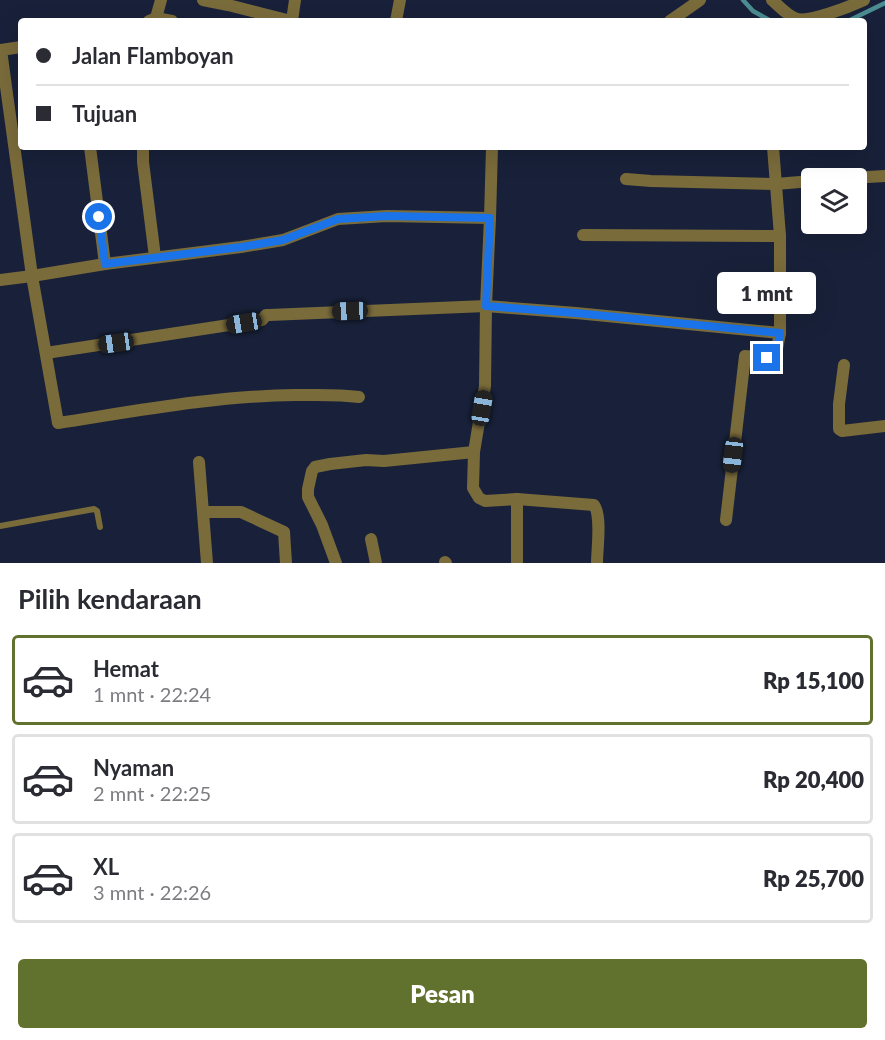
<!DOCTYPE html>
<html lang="id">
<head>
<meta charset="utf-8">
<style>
  :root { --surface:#fff; --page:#f2f2f3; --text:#2b2b33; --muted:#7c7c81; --line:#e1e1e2; --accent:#61722e }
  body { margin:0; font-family:Lato,sans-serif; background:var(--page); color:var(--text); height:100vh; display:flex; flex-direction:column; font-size:22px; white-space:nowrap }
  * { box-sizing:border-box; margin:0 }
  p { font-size:20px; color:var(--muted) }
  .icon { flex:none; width:33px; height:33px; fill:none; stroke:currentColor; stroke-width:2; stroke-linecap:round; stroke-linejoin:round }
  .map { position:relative; height:563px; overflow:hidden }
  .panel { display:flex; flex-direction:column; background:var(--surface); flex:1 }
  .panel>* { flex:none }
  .top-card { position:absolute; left:18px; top:18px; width:849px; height:132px; border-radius:6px; box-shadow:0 6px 24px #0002; display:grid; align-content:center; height:132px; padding:0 18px; background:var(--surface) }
  .fabs { position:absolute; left:801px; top:168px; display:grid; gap:12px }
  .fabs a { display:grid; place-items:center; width:66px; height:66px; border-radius:6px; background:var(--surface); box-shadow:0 6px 24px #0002; font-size:30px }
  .end { position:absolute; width:27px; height:27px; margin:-14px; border:8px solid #1a73e8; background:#fff; box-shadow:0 0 0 3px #fff }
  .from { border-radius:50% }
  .bubble { position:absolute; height:42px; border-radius:6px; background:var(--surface); box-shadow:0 6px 24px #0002; font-size:20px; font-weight:800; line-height:42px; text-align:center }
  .car { position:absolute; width:18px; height:36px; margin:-18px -9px; border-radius:8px; box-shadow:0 0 4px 2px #0007; background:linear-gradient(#222 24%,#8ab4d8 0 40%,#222 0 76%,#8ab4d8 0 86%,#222 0) }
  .top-card b { display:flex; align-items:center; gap:21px; height:57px; font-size:22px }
  .top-card b+b { border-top:2px solid var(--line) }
  .top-card i { width:15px; height:15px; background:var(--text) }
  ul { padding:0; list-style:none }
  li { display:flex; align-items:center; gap:18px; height:90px; margin:0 12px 9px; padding:0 6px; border:3px solid var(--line); border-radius:6px }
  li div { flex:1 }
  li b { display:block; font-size:22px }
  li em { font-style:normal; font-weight:800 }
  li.active { border-color:var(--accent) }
  li>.icon { width:54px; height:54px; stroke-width:1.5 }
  h2 { padding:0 18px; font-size:27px; line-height:72px }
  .action { display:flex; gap:12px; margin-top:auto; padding:12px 18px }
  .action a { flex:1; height:69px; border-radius:6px; background:var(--accent); color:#fff; font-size:24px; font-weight:800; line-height:69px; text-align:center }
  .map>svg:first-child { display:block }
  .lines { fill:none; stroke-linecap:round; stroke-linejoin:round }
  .stream { stroke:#4b8d92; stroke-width:4.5 }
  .service { stroke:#7a6b3b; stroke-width:6 }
  .minor { stroke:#7a6b3b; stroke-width:12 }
  .route { stroke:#1a73e8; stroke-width:8 }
</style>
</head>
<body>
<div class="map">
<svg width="885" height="563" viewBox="0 0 885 563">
  <rect width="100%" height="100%" fill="#182139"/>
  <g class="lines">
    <g class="stream">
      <path d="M743 0 753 11 771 21"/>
      <path d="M848 21 885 3"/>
    </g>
    <path class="service" d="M0 526 94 509 97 511 100 527"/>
    <g class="minor">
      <path d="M203 0 228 5 291 21"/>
      <path d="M772 0C779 6 787 15 795 18 807 24 851 6 864 0"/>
      <path d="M156 18 172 21"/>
      <path d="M149 21 156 18 161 0"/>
      <path d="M292 21 295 0"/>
      <path d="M396 21 400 0"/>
      <path d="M670 21 700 0"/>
      <path d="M0 50H1L32 276 58 423C136 411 215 396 295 395 317 395 338 394 359 397"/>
      <path d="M1 50 21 47"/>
      <path d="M90 147 105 264"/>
      <path d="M143 147V162L155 257"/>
      <path d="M851 178 885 176"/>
      <path d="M626 179 651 181 776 184 812 181"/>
      <path d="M490 218 492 147"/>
      <path d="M583 235 780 236"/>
      <path d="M0 280 32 276 105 264 241 247 283 240 338 219 387 216 490 218 486 306 485 386 474 452 473 488 479 498 485 501 517 499V563"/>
      <path d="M46 353 262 320 266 315H269L486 306 576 313 780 333"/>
      <path d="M844 365 839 404V429L842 431 885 426"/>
      <path d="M199 462 207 563"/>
      <path d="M517 499 594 505C602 516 597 549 597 563"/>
      <path d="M204 512H241L284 532 286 563"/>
      <path d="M726 520 745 356 775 359 780 333V236L773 147"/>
      <path d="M371 539 376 563"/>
      <path d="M445 562 446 563"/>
      <path d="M336 563 322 525 308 497V489L312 471 315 467 330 464 366 460 384 461 474 452"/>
    </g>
  </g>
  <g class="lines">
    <path class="route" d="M99 217 105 264 241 247 283 240 338 219 387 216 490 218 486 306 576 313 780 333 775 359 767 358"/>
  </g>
</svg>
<div class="fabs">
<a><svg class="icon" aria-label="layers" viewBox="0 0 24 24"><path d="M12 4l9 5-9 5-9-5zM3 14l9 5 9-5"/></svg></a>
</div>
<i class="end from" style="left:99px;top:217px"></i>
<i class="end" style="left:767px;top:358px"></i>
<div class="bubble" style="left:717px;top:272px;width:99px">1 mnt</div>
<i class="car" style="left:350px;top:311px;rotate:268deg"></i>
<i class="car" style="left:244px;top:323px;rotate:261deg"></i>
<i class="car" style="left:116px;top:343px;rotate:262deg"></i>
<i class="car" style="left:482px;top:408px;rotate:9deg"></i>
<i class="car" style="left:733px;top:455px;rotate:187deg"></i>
<div class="top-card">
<b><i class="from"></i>Jalan Flamboyan</b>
<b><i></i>Tujuan</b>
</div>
</div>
<section class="panel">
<h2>Pilih kendaraan</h2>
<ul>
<li class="active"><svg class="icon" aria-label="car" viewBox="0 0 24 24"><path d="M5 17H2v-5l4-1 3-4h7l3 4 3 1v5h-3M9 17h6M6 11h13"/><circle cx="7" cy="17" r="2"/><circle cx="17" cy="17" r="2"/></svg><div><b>Hemat</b><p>1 mnt · 22:24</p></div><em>Rp 15,100</em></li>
<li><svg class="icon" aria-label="car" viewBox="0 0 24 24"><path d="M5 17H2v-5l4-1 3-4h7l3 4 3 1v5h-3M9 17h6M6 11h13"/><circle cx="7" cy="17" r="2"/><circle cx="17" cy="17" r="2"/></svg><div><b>Nyaman</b><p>2 mnt · 22:25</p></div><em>Rp 20,400</em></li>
<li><svg class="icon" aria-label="car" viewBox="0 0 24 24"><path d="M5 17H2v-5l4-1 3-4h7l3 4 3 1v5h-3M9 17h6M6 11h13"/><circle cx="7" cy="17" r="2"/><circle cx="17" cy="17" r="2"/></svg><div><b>XL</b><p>3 mnt · 22:26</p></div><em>Rp 25,700</em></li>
</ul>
<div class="action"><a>Pesan</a></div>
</section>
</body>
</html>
